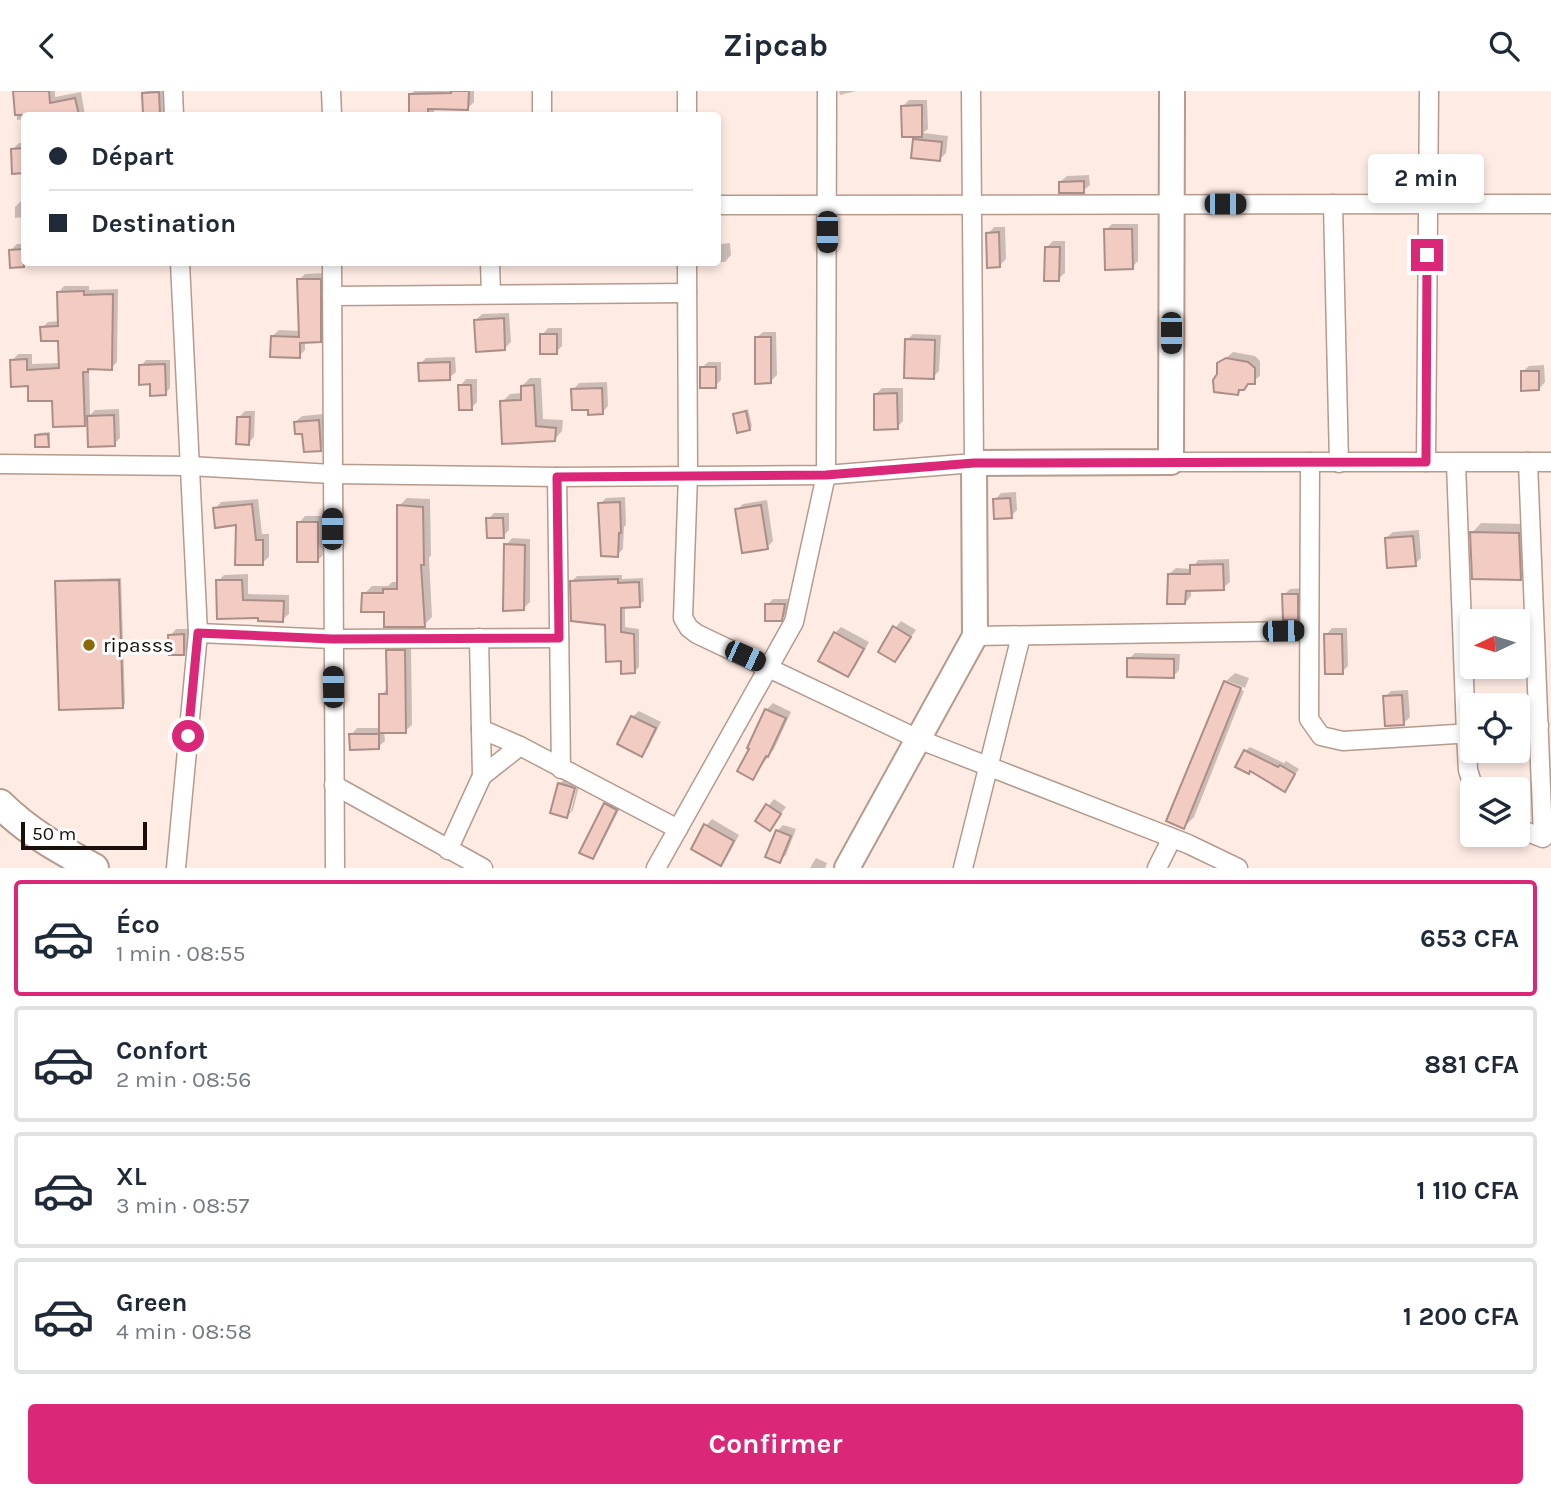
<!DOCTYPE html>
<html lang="fr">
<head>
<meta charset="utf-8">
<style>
  :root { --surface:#fff; --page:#f6f6f7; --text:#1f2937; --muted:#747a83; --line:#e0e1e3; --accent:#db2777 }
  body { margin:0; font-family:Karla,sans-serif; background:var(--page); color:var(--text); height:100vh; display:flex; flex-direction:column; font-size:26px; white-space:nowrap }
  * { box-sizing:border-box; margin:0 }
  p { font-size:23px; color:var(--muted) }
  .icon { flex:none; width:38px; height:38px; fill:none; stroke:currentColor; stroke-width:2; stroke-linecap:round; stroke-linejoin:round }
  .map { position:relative; height:777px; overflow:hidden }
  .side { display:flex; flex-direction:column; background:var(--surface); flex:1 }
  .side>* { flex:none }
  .top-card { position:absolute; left:21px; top:21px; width:700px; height:154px; border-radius:7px; box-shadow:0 4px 10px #0003; display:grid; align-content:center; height:154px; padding:0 28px; background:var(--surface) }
  .needle { width:46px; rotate:266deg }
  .fabs { position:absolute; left:1460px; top:518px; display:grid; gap:14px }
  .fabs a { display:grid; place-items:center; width:70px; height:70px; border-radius:7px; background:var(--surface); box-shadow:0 4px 10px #0003; font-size:35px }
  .scale { position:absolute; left:21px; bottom:18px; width:126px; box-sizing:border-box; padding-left:7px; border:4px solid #190f0b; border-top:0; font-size:19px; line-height:24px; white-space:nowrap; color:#190f0b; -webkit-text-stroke:5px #fdfdfd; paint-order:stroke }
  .end { position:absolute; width:32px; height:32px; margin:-16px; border:9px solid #db2777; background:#fff; box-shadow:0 0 0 4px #fff }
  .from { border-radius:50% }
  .bubble { position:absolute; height:49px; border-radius:7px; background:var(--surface); box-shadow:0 4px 10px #0003; font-size:23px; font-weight:700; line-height:49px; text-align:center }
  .car { position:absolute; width:21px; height:42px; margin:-21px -10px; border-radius:9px; box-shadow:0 0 5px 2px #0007; background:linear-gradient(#222 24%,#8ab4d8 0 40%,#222 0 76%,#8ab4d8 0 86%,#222 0) }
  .top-card b { display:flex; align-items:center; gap:24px; height:66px; font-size:26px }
  .top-card b+b { border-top:2px solid var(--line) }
  .top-card i { width:18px; height:18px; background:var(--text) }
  ul { padding:12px 0 0; list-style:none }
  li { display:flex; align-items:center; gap:21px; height:116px; margin:0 14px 10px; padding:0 14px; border:4px solid var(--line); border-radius:7px }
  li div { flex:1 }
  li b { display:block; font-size:26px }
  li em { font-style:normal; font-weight:700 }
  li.selected { border-color:var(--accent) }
  li>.icon { width:63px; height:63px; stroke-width:1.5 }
  .button { display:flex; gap:14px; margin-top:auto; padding:14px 28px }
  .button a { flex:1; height:80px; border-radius:7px; background:var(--accent); color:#fff; font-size:28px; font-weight:700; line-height:80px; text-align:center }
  header { display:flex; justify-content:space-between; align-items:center; height:91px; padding:0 28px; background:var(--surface); font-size:32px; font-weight:700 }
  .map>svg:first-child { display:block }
  .shadow { fill:#0003 }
  .building { fill:#f2cbc3; stroke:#ab8e88; stroke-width:2 }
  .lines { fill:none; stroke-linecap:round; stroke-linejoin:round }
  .street-casing { stroke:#b59a8e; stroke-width:21 }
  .secondary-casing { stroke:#b59a8e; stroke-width:28 }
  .primary-casing { stroke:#b59a8e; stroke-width:32 }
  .street { stroke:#fff; stroke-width:18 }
  .secondary { stroke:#fff; stroke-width:24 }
  .primary { stroke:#fff; stroke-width:28 }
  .route { stroke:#db2777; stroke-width:9 }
  .poi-dot { fill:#8a6807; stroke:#fdfdfd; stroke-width:2.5 }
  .labels { text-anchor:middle; stroke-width:6; stroke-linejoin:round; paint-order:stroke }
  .poi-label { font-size:21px; fill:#190f0b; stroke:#fdfdfd; text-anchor:start }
</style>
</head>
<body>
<header><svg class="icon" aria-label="back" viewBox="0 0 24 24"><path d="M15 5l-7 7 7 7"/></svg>Zipcab<svg class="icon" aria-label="search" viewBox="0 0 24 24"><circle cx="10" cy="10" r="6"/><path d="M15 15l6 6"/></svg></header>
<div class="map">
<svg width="1551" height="777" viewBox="0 0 1551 777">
  <rect width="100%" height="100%" fill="#feece4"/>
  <g class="shadow">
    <path d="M15 0H55V6L81 1 85 24H24V28L17 29Z"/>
    <path d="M147 0H165L166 22 164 24H145L144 3Z"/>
    <path d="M414 0H474V11L467 18 434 16V24H411V4Z"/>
    <path d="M839 0H856L840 4Z"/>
    <path d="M909 9H927L928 38 923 42 948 45 946 62 940 68 914 48 919 44 903 15Z"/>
    <path d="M19 52H24V80L14 81 13 58Z"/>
    <path d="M1089 84 1090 94 1083 100 1060 91 1067 85Z"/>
    <path d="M21 110H24V126L15 127V116Z"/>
    <path d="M1112 133H1138V170L1132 176 1106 139Z"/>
    <path d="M994 136H1005L1006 168 999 175 988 143Z"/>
    <path d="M718 140H720L721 153 730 152 731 164 725 171H718Z"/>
    <path d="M1053 150H1065V182L1058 188 1047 156Z"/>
    <path d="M17 153H24V172H48L12 175 11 159Z"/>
    <path d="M326 182 327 243 320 249 305 250V259L299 265 272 245 279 239 300 240 299 189 305 183Z"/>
    <path d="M64 195H89V199L118 198 117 271 111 277H89L90 324 95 319 119 318 120 347 114 353 89 328 84 333 54 308 30 294 12 270 18 263H32V273L60 272V248L42 237 48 231 59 230 58 202Z"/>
    <path d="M509 222 511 251 504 258 476 229 482 223Z"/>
    <path d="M548 237H562V255L556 261 542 244Z"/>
    <path d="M763 241H776L777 284 771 290 756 247Z"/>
    <path d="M913 243 941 244 939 280 933 286 907 249Z"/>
    <path d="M1233 261 1255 265 1260 270V285L1237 302 1219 283V273Z"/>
    <path d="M455 266 456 281 449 287 420 273 426 267Z"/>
    <path d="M146 269H170V297L165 303 152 292 141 275Z"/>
    <path d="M708 271H721V289L715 295 701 277Z"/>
    <path d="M1544 274 1545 291 1539 298 1522 281 1529 275Z"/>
    <path d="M530 287H541L543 328 563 329 562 340 554 349 502 311 510 303 523 302 522 295Z"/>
    <path d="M466 288H477V311L471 317 460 295Z"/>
    <path d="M607 291 608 315 602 322 590 317 573 299 579 292Z"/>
    <path d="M882 297H903V330L897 336 876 303Z"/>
    <path d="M748 318 752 335 750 338 735 324Z"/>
    <path d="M245 320H255L254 346 248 352 239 326Z"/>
    <path d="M324 323 326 352 320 358 295 331 302 325Z"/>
    <path d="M50 341V351L48 354 36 344 39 342Z"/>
    <path d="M1016 401 1017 419 1011 425 995 409 1001 402Z"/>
    <path d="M625 406 626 434 624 436 623 458 617 464 600 413 606 407Z"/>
    <path d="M407 407 430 408 431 464 429 467 432 526 424 534 385 520 364 503 372 495H388L392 491H399V415Z"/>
    <path d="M258 408 262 443H269V466L262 472 238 432 215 418 221 411Z"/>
    <path d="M767 409 773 450 767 456 737 419 743 413Z"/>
    <path d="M494 422H509V439L503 445 488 428Z"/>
    <path d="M305 425H323L324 463 318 469 299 432Z"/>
    <path d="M1481 432 1529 433 1530 477 1520 487 1472 442Z"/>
    <path d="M1419 439 1421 467 1415 473 1386 447 1393 441Z"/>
    <path d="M512 447 530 448V511L524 517 506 454Z"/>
    <path d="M1229 468 1230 491 1223 497 1191 498V505L1185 512 1169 483 1176 477 1192 478 1198 469Z"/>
    <path d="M248 483V503L289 504V523L282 529 260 528 218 490 224 484Z"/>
    <path d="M622 484V488L643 487 644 510 639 514 625 515V536L639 538V576L634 581 623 568 607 533 572 490 577 485Z"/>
    <path d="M121 487 125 613 122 615 56 491 59 489Z"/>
    <path d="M1304 497V521L1297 527 1284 504 1290 498Z"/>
    <path d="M773 508H790L787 522 781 528 767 514Z"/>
    <path d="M901 530 916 539 895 569V537Z"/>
    <path d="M841 536 869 551 854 578 848 584 835 542Z"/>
    <path d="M1332 537H1347L1348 575 1342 581 1326 544Z"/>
    <path d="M176 538H189L190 556 184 562 170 545Z"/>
    <path d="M411 553 412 634 405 640H384L385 650 378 656 351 644 357 637H380L381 604 387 598 388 560 394 554Z"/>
    <path d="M1135 562 1180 563 1179 579 1173 586 1129 568Z"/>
    <path d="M1235 582 1249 587 1245 597 1228 590V594L1244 600 1194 726 1184 736 1225 591Z"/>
    <path d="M1408 599 1410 626 1404 632 1385 606 1391 600Z"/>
    <path d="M773 612 791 621 774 658 753 686 752 657 749 656 766 619Z"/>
    <path d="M639 620 661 631 648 657 641 664 632 626Z"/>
    <path d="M1250 656 1284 672 1286 670 1299 678 1284 699 1245 660Z"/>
    <path d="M566 687 575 689 567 720H571L578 690 580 691 573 719 567 725 559 693Z"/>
    <path d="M611 707 622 713 598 760 592 766 605 713Z"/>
    <path d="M774 708 786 716 770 738 757 729Z"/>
    <path d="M712 728 739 744 727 766 720 772 706 735Z"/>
    <path d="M783 734 796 738 786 764 779 770 777 740Z"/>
    <path d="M816 767 827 772 825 777H810Z"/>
  </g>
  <g class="building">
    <path d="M13 0H49L50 12 75 7 79 24H15Z"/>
    <path d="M451 0H469L468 19 428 18V24H409V3L451 2Z"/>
    <path d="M159 1 160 24H143L142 2Z"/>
    <path d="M922 14V46H902L901 15Z"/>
    <path d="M913 48 942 51 940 70 911 67Z"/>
    <path d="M24 57V82L12 83 11 58Z"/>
    <path d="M1084 90V102H1059V91Z"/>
    <path d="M1104 138H1132L1133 178 1105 179Z"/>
    <path d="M999 141 1000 176 987 177 986 142Z"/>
    <path d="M1045 156H1060L1059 190H1044Z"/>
    <path d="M24 158V176L10 177 9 159Z"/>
    <path d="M297 188H321V251L300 252V267L270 266 271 245 299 246Z"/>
    <path d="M84 200V204L113 203 112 279 88 278V281H83L85 335 53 336 52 310H28V295L11 296 10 269 27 268V279L59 277 58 250H41L40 236 58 235 57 201Z"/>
    <path d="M504 227 505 259 476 261 474 229Z"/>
    <rect x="540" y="243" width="17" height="20"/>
    <path d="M755 246H771V292L755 293Z"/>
    <path d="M905 248 935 249 934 288 904 287Z"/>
    <path d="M1226 267 1248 271 1255 277V293H1248L1244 299H1239L1238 304 1214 301 1213 289 1217 283V272Z"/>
    <path d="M450 271V289L419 290 418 272Z"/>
    <path d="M165 273 166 304 150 305V293L139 294V274Z"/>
    <rect x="700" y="276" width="16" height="21"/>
    <path d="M1521 280H1539V299L1521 300Z"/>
    <path d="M458 294H471L472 319H459Z"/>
    <path d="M534 294 536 335 556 337 555 350 502 353 500 310 521 309V295Z"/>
    <path d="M602 297 603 323 588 324V319H572L571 298Z"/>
    <path d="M897 302 898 338 874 339V303Z"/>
    <path d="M746 320 750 339 737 342 733 323Z"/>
    <path d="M114 324 115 355 88 356 87 325Z"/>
    <path d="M237 326H250L249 354 236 353Z"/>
    <path d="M319 329 321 360 304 361 302 343H295L294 331Z"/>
    <path d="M48 343 49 356H35V344Z"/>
    <path d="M1010 407 1012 427 994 428 993 408Z"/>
    <path d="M620 411 621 442H619L618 466 601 465 598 412Z"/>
    <path d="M252 413 256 449H263V474H235L236 434 215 437 213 417Z"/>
    <path d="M397 414 423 416 424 474H421L425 536H384V521H361L362 502H383V498H397Z"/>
    <path d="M761 414 768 458 742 462 735 418Z"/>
    <path d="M486 427H503L504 447H487Z"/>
    <rect x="297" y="431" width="21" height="40"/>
    <path d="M1470 441 1519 442 1521 489 1472 488Z"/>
    <path d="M1413 445 1416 475 1387 477 1385 447Z"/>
    <path d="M504 453 525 454 524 519 503 520Z"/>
    <path d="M1223 473 1224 499 1186 500 1185 513H1167L1168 483H1190V474Z"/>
    <path d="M618 488V492L639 491 640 516 621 517V541L634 543 635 582 621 583V570L606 571 605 534 571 530 570 490Z"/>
    <path d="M119 489 123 617 59 619 55 490Z"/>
    <path d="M216 489H242L243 509 284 510 283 531 258 530V527L217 528Z"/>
    <path d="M1282 503H1298V529H1283Z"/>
    <path d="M765 513H785L782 530H765Z"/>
    <path d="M893 535 911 546 895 571 878 561Z"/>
    <path d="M834 541 864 558 848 586 818 570Z"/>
    <path d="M184 543V564H169L168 544Z"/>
    <path d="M1324 543H1342L1343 583H1325Z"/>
    <path d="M386 559H405L406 642H379V603H387Z"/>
    <path d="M1127 567 1174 568V587L1127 586Z"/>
    <path d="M1224 590 1241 597 1184 738 1166 730Z"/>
    <path d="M1402 604 1404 634 1385 635 1383 605Z"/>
    <path d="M765 618 786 627 768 666 766 665 753 689 737 680 749 658 747 657Z"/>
    <path d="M631 625 656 637 642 666 617 653Z"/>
    <path d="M349 643H379V658L350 659Z"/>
    <path d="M1244 659 1278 676 1280 674 1295 683 1285 701 1250 680 1249 683 1235 676Z"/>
    <path d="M558 692 575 697 567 727 550 722Z"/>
    <path d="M604 712 617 719 593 768 579 762Z"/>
    <path d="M766 713 781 723 770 740 755 730Z"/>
    <path d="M704 733 734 750 721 775 691 758Z"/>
    <path d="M776 739 791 745 780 772 765 766Z"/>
  </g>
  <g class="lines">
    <defs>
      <g id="street">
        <path d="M173 0 174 24"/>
        <path d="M331 0 332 24"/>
        <path d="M542 0V24"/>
        <path d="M687 0V24"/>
        <path d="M1333 113 1339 372"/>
        <path d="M718 114 1551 113"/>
        <path d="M332 172 335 777"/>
        <path d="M490 172 491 203"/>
        <path d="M687 172 688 384 683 527 689 537 697 543 918 648 1188 753 1238 777"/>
        <path d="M332 205 687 202"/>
        <path d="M1171 371H1551"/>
        <path d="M1310 371 1309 628 1321 645 1343 650 1472 642"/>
        <path d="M1426 371 1429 0"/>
        <path d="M1456 372 1466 643 1468 679 1474 698"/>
        <path d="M0 373 189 375 332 383 557 386 826 384 974 372 971 0"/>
        <path d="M557 386 561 678"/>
        <path d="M198 542 332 548 559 547"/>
        <path d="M975 545 1309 540"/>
        <path d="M1517 637 1539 634"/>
        <path d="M481 638 520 655 678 738"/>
        <path d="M482 685 520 655"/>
        <path d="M334 694 483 777"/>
        <path d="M1517 737 1543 747 1528 371"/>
        <path d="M448 759 482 685 479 547"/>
        <path d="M176 777 198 542 180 172"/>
        <path d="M656 777 794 531 826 384 827 0"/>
        <path d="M963 777 1021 545"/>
        <path d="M1157 777 1172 747"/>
      </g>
      <path id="secondary" d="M847 777 975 545 974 372 1171 371 1172 0"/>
      <path id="primary" d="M0 713C28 741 59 758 94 777"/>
    </defs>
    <use href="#street" class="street-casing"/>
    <use href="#secondary" class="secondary-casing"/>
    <use href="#primary" class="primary-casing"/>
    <use href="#street" class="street"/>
    <use href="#secondary" class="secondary"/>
    <use href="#primary" class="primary"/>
  </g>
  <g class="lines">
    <path class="route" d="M188 645 198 542 332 548 559 547 557 386 826 384 974 372 1426 371 1427 164"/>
  </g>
  <circle class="poi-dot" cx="89" cy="554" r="7"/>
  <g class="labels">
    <g class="poi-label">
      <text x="103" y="561">ripasss</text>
    </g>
  </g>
</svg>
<div class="fabs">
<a><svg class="needle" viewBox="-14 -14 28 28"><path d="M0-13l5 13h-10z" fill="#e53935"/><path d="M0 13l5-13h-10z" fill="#747a83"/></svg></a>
<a><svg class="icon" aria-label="locate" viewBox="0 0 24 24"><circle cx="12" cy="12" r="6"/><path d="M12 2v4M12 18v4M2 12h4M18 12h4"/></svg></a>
<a><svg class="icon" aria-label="layers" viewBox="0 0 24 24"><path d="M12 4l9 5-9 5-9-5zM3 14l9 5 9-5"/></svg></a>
</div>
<div class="scale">50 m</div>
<i class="end from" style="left:188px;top:645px"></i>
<i class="end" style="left:1427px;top:164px"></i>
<div class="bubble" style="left:1368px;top:63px;width:116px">2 min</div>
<i class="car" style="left:1225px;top:113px;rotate:90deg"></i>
<i class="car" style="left:827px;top:141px;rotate:180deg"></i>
<i class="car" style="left:1171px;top:242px;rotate:180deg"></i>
<i class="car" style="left:332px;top:438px;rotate:0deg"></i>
<i class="car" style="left:1283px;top:540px;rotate:89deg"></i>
<i class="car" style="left:745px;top:565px;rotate:114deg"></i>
<i class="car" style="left:333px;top:596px;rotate:359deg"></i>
<div class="top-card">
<b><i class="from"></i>Départ</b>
<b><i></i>Destination</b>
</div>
</div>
<section class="side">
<ul>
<li class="selected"><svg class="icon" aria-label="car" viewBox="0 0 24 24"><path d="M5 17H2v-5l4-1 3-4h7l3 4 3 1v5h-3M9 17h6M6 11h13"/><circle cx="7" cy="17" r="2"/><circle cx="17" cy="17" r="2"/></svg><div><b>Éco</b><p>1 min · 08:55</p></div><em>653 CFA</em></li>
<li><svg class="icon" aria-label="car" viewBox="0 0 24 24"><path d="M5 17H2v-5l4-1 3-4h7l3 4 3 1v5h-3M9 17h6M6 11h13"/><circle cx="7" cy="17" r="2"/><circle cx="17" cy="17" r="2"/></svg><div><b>Confort</b><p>2 min · 08:56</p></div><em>881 CFA</em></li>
<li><svg class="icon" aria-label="car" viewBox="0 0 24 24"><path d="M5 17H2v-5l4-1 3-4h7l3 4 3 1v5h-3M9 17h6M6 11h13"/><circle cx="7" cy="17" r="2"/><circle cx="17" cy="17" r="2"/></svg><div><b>XL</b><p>3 min · 08:57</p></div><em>1 110 CFA</em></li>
<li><svg class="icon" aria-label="car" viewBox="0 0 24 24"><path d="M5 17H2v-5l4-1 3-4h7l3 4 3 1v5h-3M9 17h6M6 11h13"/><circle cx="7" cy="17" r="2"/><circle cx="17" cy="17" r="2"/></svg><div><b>Green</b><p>4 min · 08:58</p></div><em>1 200 CFA</em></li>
</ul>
<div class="button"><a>Confirmer</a></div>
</section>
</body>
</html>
